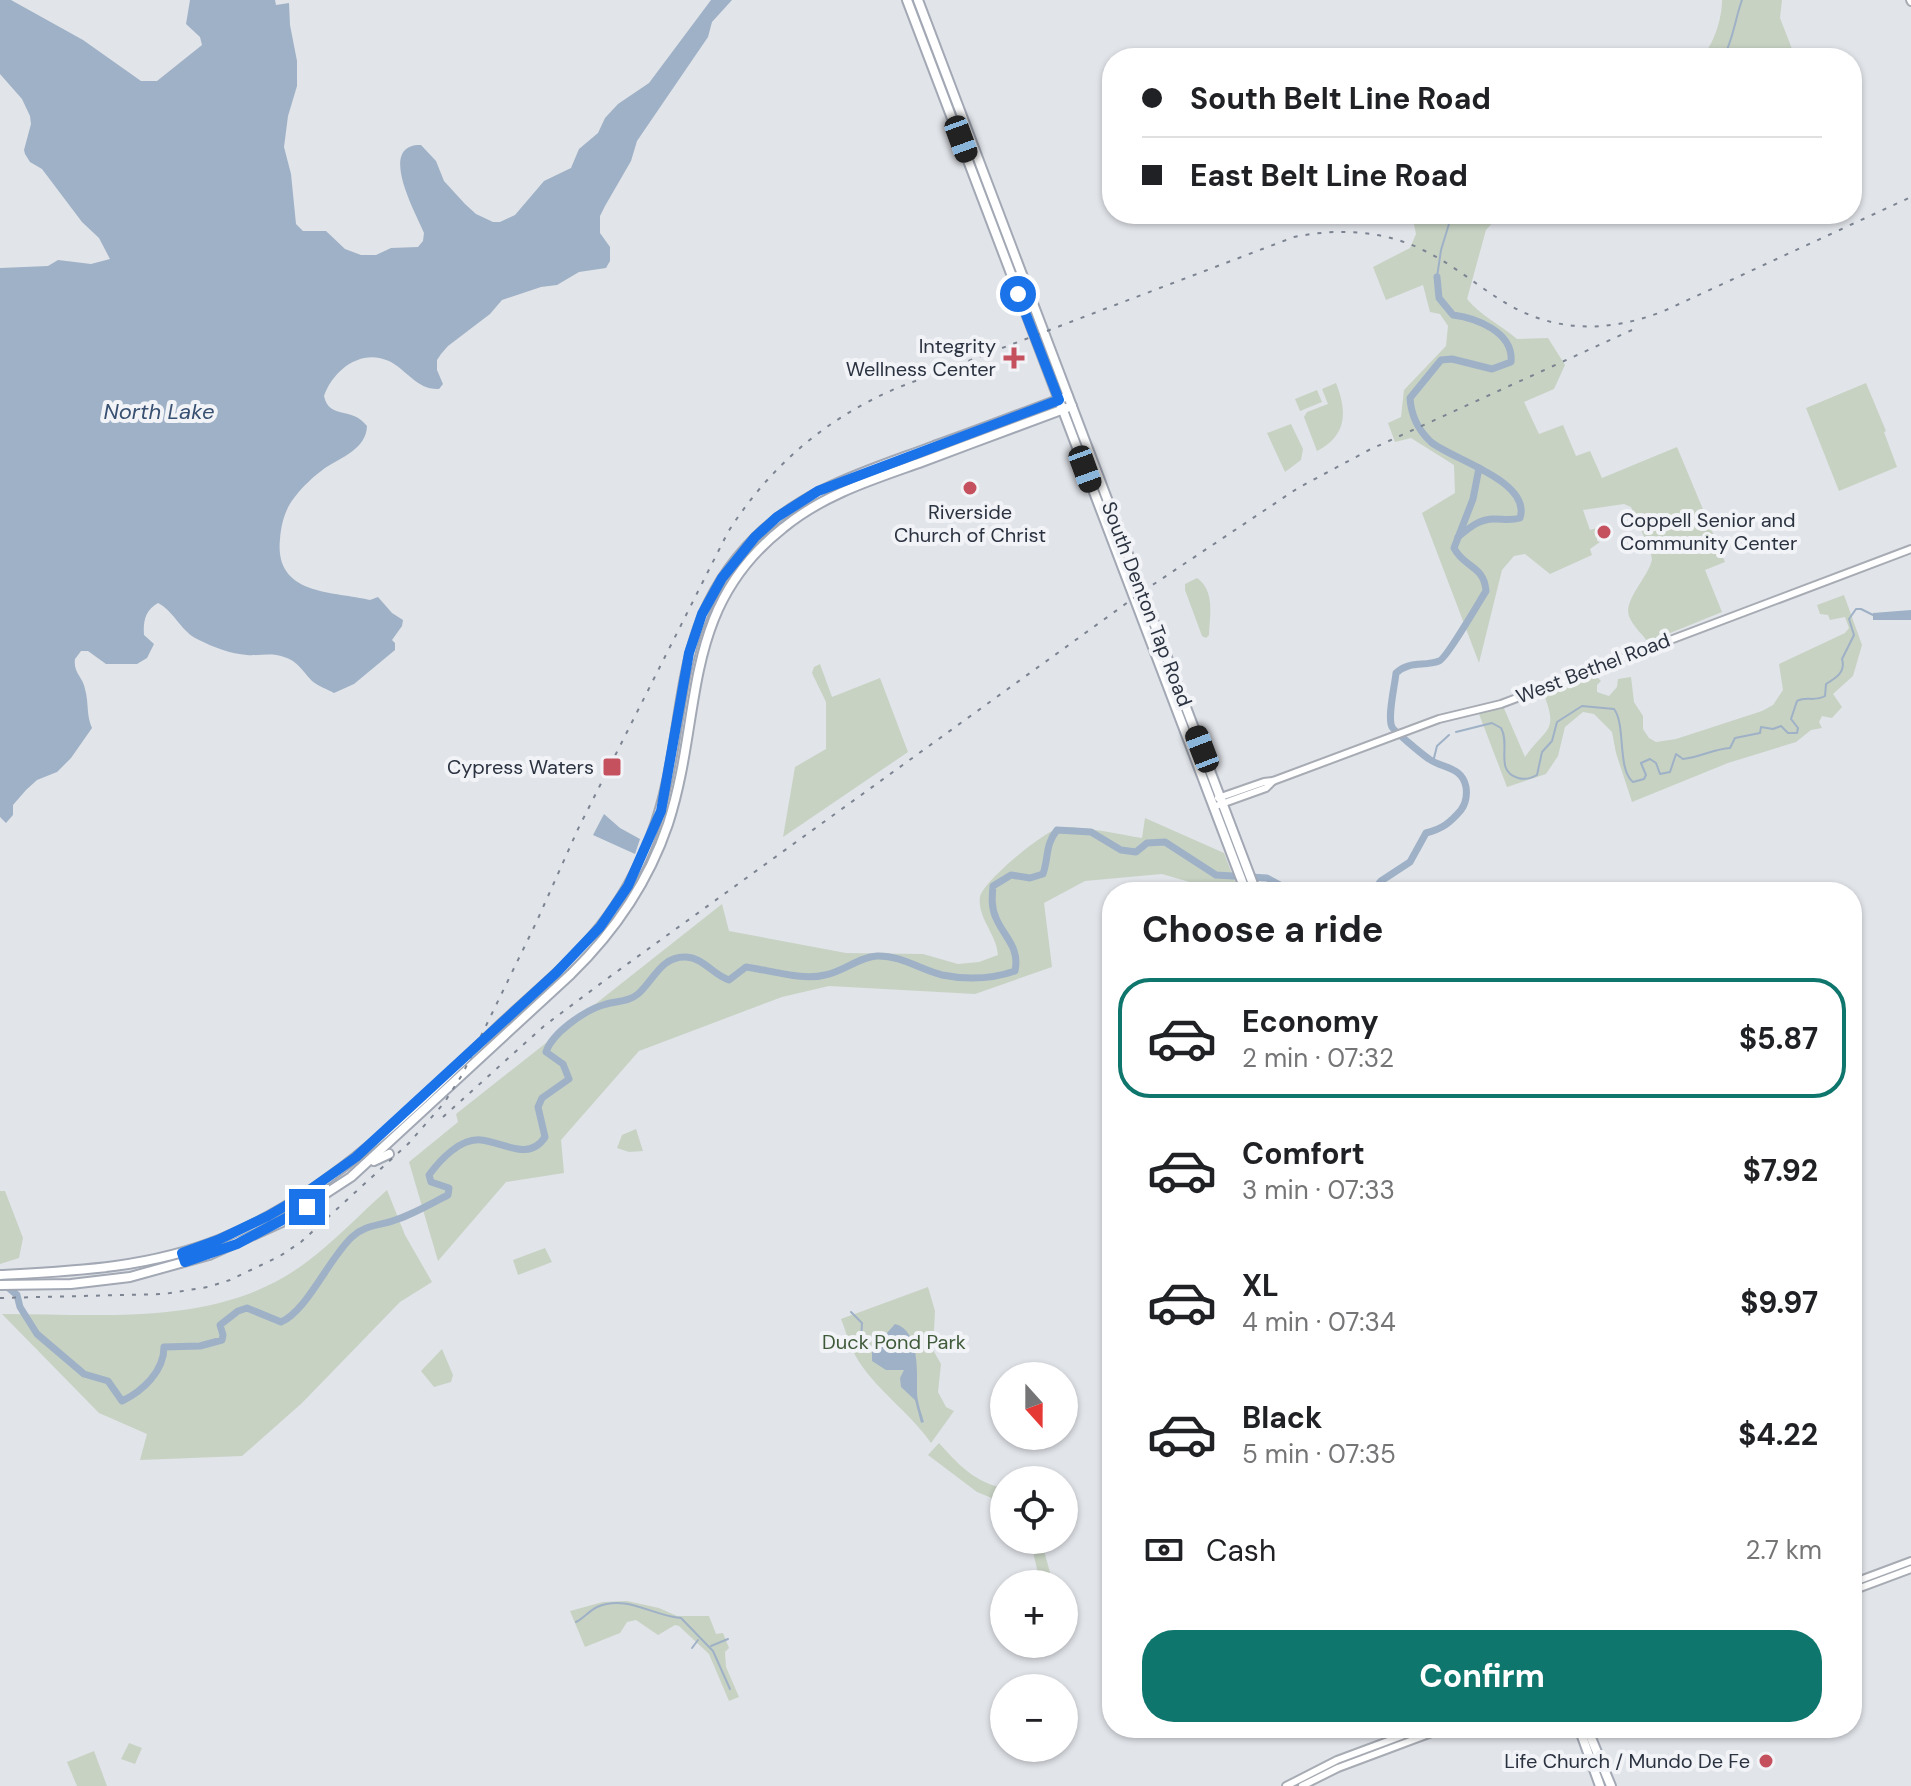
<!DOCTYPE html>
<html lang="en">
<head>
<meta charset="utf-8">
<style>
  :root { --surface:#fff; --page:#f6f6f6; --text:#202124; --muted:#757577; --line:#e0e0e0; --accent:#0f766e }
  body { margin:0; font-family:"DM Sans",sans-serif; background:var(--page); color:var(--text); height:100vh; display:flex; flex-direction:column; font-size:30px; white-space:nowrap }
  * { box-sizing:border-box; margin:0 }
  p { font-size:26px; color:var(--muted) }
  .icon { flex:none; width:44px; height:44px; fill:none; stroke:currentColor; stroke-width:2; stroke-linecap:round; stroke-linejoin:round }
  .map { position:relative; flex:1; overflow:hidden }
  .side { position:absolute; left:1102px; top:882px; width:760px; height:856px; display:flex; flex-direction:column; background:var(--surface); border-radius:32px; box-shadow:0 2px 6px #0004 }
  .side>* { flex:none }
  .top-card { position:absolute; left:1102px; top:48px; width:760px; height:176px; border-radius:32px; box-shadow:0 2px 6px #0004; display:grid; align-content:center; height:176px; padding:0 40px; background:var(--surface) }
  .needle { width:52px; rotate:159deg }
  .fabs { position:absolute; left:990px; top:1362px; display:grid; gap:16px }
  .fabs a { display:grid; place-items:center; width:88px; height:88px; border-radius:50%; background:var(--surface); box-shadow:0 2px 6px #0004; font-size:40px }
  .end { position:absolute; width:36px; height:36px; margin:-18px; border:10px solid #1a73e8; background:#fff; box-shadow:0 0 0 4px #fff }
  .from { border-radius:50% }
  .car { position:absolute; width:24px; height:48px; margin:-24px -12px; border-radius:10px; box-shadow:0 0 6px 2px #0007; background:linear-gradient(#222 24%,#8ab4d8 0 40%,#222 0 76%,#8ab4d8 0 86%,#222 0) }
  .top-card b { display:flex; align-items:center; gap:28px; height:76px; font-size:30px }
  .top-card b+b { border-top:2px solid var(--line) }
  .top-card i { width:20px; height:20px; background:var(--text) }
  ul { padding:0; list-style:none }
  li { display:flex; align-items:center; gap:24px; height:120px; margin:0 16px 12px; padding:0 24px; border:4px solid transparent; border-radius:32px }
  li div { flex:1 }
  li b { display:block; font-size:30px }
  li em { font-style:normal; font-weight:700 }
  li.current { border-color:var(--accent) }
  li>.icon { width:72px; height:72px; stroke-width:1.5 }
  h2 { padding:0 40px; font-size:36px; line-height:96px }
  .pay { display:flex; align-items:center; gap:20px; height:88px; padding:0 40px; font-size:30px }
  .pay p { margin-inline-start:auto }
  .action { display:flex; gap:16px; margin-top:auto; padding:16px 40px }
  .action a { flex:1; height:92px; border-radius:32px; background:var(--accent); color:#fff; font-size:32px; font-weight:700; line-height:92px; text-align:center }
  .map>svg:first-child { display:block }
  .green { fill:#c7d2c3 }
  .water { fill:#9fb1c6 }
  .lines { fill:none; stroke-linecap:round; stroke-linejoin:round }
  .stream { stroke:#9fb1c6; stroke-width:2 }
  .river { stroke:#9fb1c6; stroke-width:7 }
  .secondary-casing { stroke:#a7abb3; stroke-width:10 }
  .primary-casing { stroke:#a2a8b4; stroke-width:12 }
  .secondary { stroke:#fff; stroke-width:6 }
  .primary { stroke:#fff; stroke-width:8 }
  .rail { stroke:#7c8492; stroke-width:2; stroke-dasharray:4 8; stroke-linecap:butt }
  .route { stroke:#1a73e8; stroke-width:10 }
  .poi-dot { fill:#c5505e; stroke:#f1f3f7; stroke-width:3 }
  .labels { text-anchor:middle; stroke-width:8; stroke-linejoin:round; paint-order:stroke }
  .poi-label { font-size:20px; fill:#2b3240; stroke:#f1f3f7; text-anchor:end }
  .street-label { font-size:20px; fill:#2b3240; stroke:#f1f3f7 }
  .park-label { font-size:20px; fill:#3f5a39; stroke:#f1f3f7 }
  .water-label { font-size:22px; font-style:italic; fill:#385071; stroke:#f1f3f7 }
</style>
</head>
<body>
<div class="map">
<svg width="1911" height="1786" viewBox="0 0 1911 1786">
  <rect width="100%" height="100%" fill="#e1e4e9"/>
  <g class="green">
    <path d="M1722 0H1782L1780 18 1794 54 1783 58H1701C1714 44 1722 19 1722 0Z"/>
    <path d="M1412 214H1500L1486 230 1467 299C1481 316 1501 325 1517 339L1548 338 1565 365 1554 389 1524 402 1539 434 1563 425 1576 456 1590 451 1602 478 1677 447 1725 562 1705 570 1722 612 1648 642C1642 634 1632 625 1629 616 1623 600 1650 575 1652 559 1652 552 1635 517 1631 507L1624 504 1583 510 1590 530 1597 528V541L1600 542 1590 549 1592 555 1550 574 1525 554 1514 556 1502 570 1479 663 1422 513 1455 493 1454 465 1411 438 1395 442 1388 423 1401 417 1404 390 1446 346 1448 326 1440 314 1430 312 1423 285 1386 300 1373 267 1410 248 1416 234Z"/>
    <path d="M1336 383C1347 411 1348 435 1317 451L1304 417 1307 412 1328 404 1322 389Z"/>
    <path d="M1866 383 1886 431 1884 432 1897 467 1839 491 1806 408Z"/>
    <path d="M1317 390 1322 402 1300 411 1295 399Z"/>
    <path d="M1291 424 1303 449 1301 460 1285 472 1267 433Z"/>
    <path d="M1197 578C1215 591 1210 614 1209 635L1206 638 1202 636 1185 590V584Z"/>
    <path d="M1844 595 1862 645 1853 676 1833 694 1842 707 1832 718 1822 716 1819 722 1822 728 1811 730 1796 742 1728 763 1632 802 1616 753 1612 732 1594 714 1583 712 1565 727 1558 756 1546 774 1507 787 1479 714 1503 706 1525 757C1547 726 1559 733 1543 692L1593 673 1601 681 1597 685V692L1609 696 1617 687 1618 679 1631 677 1634 702 1643 716V729L1649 738 1656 742 1676 739 1762 711 1773 705 1783 690 1779 664 1845 633 1849 628 1845 617 1830 620 1828 615 1820 614 1817 605Z"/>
    <path d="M820 664 832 697 880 678 908 752 783 837 795 767 826 749V702L812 673 814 667Z"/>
    <path d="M1145 818 1224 853 1239 892H1224L1162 874 1085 881 1044 903 1052 967 975 994 829 986 782 997 639 1051 561 1140 564 1173 506 1182 438 1261 409 1162 458 1122 456 1114 722 904 729 931 846 953 923 954 958 964 979 962 998 955C997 935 977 917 980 897 982 882 1048 827 1063 827 1088 827 1117 834 1142 838Z"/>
    <path d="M636 1129 643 1151 629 1152 617 1148 622 1135Z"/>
    <path d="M387 1190 405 1235 432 1282 400 1302 302 1403 242 1456 140 1460 147 1434 99 1413 2 1314C103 1314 219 1327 304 1264 334 1242 360 1214 387 1190Z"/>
    <path d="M0 1191H5L23 1238 19 1258 0 1264Z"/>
    <path d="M545 1248 552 1262 518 1275 513 1260Z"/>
    <path d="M928 1287 935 1311 933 1350 941 1364 938 1392 946 1407 954 1411 931 1443C909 1411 874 1389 855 1355 849 1345 846 1331 841 1319Z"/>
    <path d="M442 1349 453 1375 451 1382 434 1387 421 1371Z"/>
    <path d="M939 1443C958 1464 975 1483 1004 1488V1503L977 1492 928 1455Z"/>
    <path d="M1030 1540H1041L1051 1576 1040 1581Z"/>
    <path d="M627 1601 659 1608 677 1616H709L716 1634 723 1633 729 1648 725 1652 726 1667 739 1697 729 1701 709 1654 679 1626 675 1625 658 1635 636 1620 627 1622 620 1633 585 1647 570 1611 603 1602Z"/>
    <path d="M129 1743 142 1748 135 1764 121 1759Z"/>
    <path d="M94 1751 107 1786H77L67 1762Z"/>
  </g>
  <g class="water">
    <path d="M0 0H11L83 40 141 81H157L202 45 200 37 186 24 190 0H275L276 5 289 3 290 25 297 61V86L288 116 284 147 291 174 296 224 303 231H326L345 249 361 255H376L391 248 418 247 423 241 424 233C417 215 376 144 421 145L436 161 444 181 465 204 476 214 493 222H500L515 215 544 181 571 168 579 149 598 133 605 118 618 104 649 83 711 0H732L712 22 708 37 637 141 631 161 605 206 600 216V233L610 247V261L606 268 579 272 557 285 541 287 502 300 490 314 448 346 441 354 437 360V370L443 384 439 389C417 390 407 370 389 361 361 348 333 370 324 396 329 420 352 406 367 426 366 449 342 457 325 468 314 476 302 487 294 498 285 509 281 525 280 539 274 596 333 591 370 600L378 597 392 613 403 620 402 626 392 640 395 643V650L354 684 334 693C327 689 318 686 312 681 302 671 298 661 284 657 271 652 260 656 247 655 231 654 213 647 199 640 181 632 175 612 158 603 145 610 143 622 144 635L154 644 147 658 137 664H106L88 651H81L75 659C73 673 83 677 85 689 89 703 86 715 92 728L71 758 57 772 37 780 26 790 13 805V815L6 823 0 817V268L48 266 58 260 91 264 110 259 99 238 82 222 42 169 30 162 25 154 24 150 31 124 30 116 22 99 0 74Z"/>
    <path d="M1911 610V620H1873V613Z"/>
    <path d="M604 814 620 828 640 839 635 854 593 835Z"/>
    <path d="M895 1324C920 1330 917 1374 917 1392 917 1401 921 1412 924 1422L921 1423 915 1400 901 1387 900 1378 904 1370H886L872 1361V1350Z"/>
  </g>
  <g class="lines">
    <g class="stream">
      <path d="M1723 58C1733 41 1735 19 1742 0"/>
      <path d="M1437 277 1441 250 1452 214"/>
      <path d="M1456 732 1492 723 1501 728C1511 745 1494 771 1518 778 1525 780 1530 779 1537 775L1542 752 1552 741 1557 722 1582 706 1614 709C1626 724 1617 770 1633 782L1644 779 1646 775 1641 763 1650 759 1656 763 1660 774 1670 772 1676 754 1683 759C1700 757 1714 749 1730 748L1735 738 1760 733 1761 727 1773 729 1781 726 1788 733H1797L1798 728 1791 719 1797 701C1806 696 1815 702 1825 696L1826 684C1836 678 1846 672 1842 659L1854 635 1849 619 1856 609H1861L1875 616"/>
      <path d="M1433 762 1437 746 1449 735"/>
      <path d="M851 1312 862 1323 861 1340"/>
      <path d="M576 1622C584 1618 589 1611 597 1607 627 1594 652 1616 681 1618L713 1651 730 1689"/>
      <path d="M711 1646 728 1639"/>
      <path d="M692 1648 698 1640"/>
    </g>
    <g class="river">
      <path d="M1437 277 1439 298 1453 315C1476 318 1514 332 1511 362L1492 369 1452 359 1441 360 1410 398C1411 414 1418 430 1431 442 1451 459 1532 481 1520 518 1510 521 1504 519 1494 519 1479 519 1469 528 1458 537"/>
      <path d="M1372 892 1381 881 1410 862 1426 833C1442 829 1450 823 1461 810 1466 803 1467 794 1466 787 1462 766 1443 769 1429 759 1423 755 1394 731 1392 727 1387 717 1395 685 1396 673 1410 660 1424 667 1439 661 1446 659 1479 602 1486 591 1484 565 1464 568 1454 548L1473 499 1479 468"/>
      <path d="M4 1284 17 1295 20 1307 37 1334 84 1374 108 1381 122 1401C143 1391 164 1371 164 1347L200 1346 222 1340 223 1335 220 1325 238 1311 247 1308 281 1322C307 1311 329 1258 352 1237 366 1224 381 1226 398 1219 415 1213 432 1203 448 1195L449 1188 431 1182 429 1175C440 1160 460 1138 481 1140 503 1142 529 1162 545 1137L538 1107 542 1098 569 1079 563 1064 546 1052C552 1033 584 1011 603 1005 614 1001 629 1002 638 994 654 980 661 956 686 957 704 958 713 975 729 980L746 967C769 970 802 981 825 975 843 972 859 957 877 956 900 955 921 970 942 975 967 980 992 979 1015 971 1020 947 1004 937 996 918 991 907 992 897 993 886L1011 875 1030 878 1043 874C1049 856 1045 845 1057 830L1091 832 1121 850 1136 852 1147 843 1165 842 1216 875 1267 878 1293 892"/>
    </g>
    <defs>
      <g id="secondary">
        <path d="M1910 0 1911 2"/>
        <path d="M1218 798 1264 782 1273 781 1439 719 1501 704 1911 549"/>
        <path d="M1213 807 1266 788 1273 781"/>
        <path d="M1852 1583 1911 1561"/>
        <path d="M1852 1591 1911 1569"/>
        <path d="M1286 1786 1337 1760 1423 1728"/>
        <path d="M1302 1786 1338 1768 1445 1728"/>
      </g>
      <g id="primary">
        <path d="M907 0 1246 892"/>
        <path d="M918 0 1256 892"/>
        <path d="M374 1161 389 1154"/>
        <path d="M0 1275C76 1271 149 1268 221 1239 330 1195 415 1106 499 1026 533 994 571 964 600 927 622 899 639 868 651 836 692 729 664 628 756 537 805 488 871 470 934 446 979 430 1023 413 1068 396"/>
        <path d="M0 1285 71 1284 130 1277 209 1255 282 1222 351 1177 571 974C615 931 648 883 668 824 704 713 679 610 783 528 823 495 871 480 919 463 970 444 1020 425 1072 406"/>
        <path d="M1579 1728 1600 1786"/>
        <path d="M1587 1728 1611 1786"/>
      </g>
    </defs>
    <use href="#secondary" class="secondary-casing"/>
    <use href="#primary" class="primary-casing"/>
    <use href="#secondary" class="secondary"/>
    <use href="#primary" class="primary"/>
    <g class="rail">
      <path d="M443 1117 544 1026 608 978 1142 592 1298 488 1369 450 1632 330"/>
      <path d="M0 1298 164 1294 208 1287 230 1280 280 1256 301 1242 409 1143 444 1103 462 1075 536 923 578 829 728 532C770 466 825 419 897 388L1294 237C1338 228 1384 230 1425 251 1450 263 1473 282 1496 297 1550 333 1605 334 1664 311L1911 197"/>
    </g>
  </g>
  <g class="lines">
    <path class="route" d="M307 1207 237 1244 185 1262 182 1253 218 1240 268 1216 294 1201 356 1157 556 973 600 927 628 886 661 811 689 653 702 614 722 578 755 537 777 517 818 491 1059 400 1018 294"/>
  </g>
  <g class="poi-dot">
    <path d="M1010 346h8v8h8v8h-8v8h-8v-8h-8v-8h8z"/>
    <circle cx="970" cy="488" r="8"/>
    <circle cx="1604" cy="532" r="8"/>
    <rect x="602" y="757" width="20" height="20" rx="4"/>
    <circle cx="1766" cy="1761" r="8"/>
  </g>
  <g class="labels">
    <g class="poi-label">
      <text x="996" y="353">Integrity<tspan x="996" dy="23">Wellness Center</tspan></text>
      <text x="970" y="519" text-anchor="middle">Riverside<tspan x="970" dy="23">Church of Christ</tspan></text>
      <text x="1620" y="527" text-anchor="start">Coppell Senior and<tspan x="1620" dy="23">Community Center</tspan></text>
      <text x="594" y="774">Cypress Waters</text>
      <text x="1750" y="1768">Life Church / Mundo De Fe</text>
    </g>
    <g class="street-label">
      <text transform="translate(1147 604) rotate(69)" y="7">South Denton Tap Road</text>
      <text transform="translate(1593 668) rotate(-21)" y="7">West Bethel Road</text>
    </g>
    <g class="park-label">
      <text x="894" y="1349">Duck Pond Park</text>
    </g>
    <g class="water-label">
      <text x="159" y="419">North Lake</text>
    </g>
  </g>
</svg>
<div class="fabs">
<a><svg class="needle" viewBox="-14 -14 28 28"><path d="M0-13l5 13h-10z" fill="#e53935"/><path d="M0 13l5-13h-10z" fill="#757577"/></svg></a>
<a><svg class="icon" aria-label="locate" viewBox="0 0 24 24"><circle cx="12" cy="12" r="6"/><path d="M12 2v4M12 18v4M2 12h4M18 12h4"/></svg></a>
<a>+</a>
<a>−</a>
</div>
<i class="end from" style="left:1018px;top:294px"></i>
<i class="end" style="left:307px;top:1207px"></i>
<i class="car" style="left:961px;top:139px;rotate:160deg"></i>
<i class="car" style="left:1085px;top:469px;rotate:160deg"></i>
<i class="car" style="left:1202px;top:749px;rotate:339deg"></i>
<div class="top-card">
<b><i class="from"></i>South Belt Line Road</b>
<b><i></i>East Belt Line Road</b>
</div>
<section class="side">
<h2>Choose a ride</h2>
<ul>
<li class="current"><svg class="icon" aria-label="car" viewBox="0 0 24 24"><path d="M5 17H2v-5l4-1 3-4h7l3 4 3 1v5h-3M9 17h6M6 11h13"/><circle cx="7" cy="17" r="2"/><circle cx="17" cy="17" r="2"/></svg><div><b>Economy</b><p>2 min · 07:32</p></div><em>$5.87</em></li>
<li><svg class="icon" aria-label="car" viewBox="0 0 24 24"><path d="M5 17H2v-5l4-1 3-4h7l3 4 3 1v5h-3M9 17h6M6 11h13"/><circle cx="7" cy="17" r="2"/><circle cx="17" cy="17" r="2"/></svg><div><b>Comfort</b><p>3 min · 07:33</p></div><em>$7.92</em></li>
<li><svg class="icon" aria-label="car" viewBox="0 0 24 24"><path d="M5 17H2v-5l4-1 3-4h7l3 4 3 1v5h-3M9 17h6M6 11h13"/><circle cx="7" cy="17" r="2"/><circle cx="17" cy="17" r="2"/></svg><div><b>XL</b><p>4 min · 07:34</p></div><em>$9.97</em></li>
<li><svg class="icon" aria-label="car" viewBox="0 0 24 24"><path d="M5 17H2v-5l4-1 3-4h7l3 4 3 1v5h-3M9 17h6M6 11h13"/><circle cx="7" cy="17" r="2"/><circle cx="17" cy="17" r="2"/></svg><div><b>Black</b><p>5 min · 07:35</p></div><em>$4.22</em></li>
</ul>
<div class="pay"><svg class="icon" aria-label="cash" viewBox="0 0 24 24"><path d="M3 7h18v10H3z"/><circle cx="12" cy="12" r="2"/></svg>Cash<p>2.7 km</p></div>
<div class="action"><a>Confirm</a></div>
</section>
</div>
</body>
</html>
